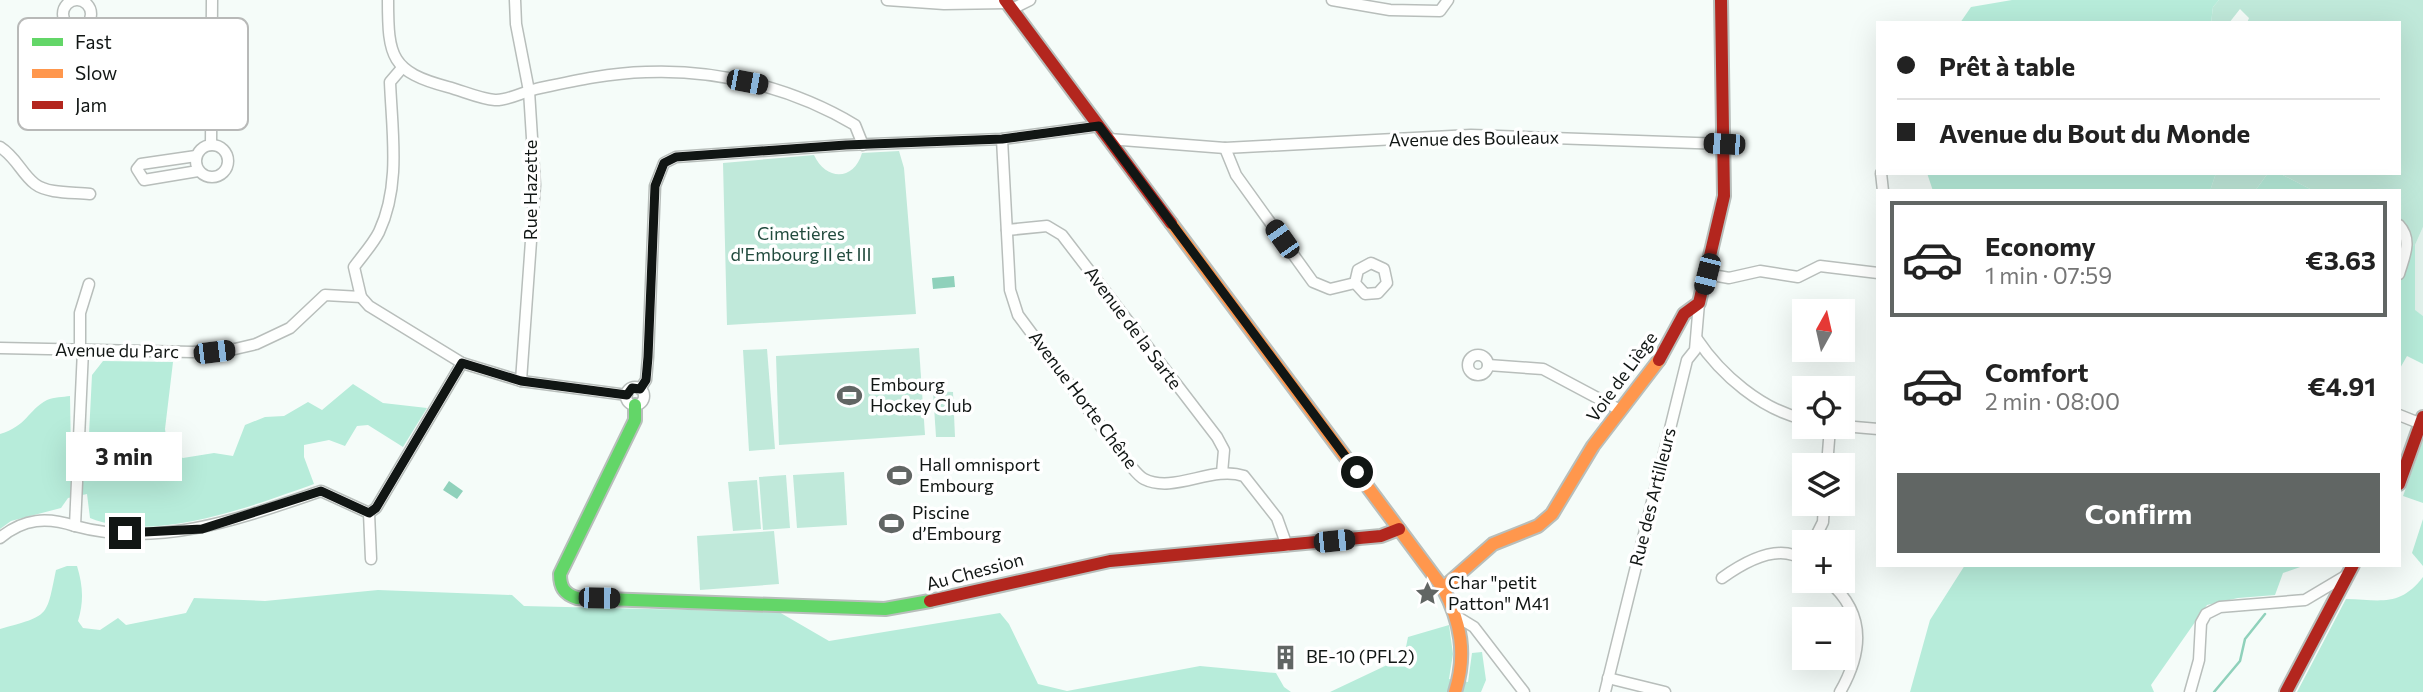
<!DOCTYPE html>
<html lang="en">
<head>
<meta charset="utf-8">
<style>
  :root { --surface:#fff; --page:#f6f6f6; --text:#222; --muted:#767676; --line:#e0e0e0; --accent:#616664 }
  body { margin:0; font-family:Commissioner,sans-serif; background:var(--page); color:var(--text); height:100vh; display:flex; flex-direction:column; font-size:26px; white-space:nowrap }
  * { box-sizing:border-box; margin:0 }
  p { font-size:23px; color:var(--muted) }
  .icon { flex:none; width:38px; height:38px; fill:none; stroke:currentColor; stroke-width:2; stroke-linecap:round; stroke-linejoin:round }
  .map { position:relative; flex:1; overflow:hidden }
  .drawer { position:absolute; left:1876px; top:189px; width:525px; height:378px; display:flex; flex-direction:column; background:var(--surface); border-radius:0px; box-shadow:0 7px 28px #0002 }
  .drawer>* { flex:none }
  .top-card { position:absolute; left:1876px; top:21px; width:525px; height:154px; border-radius:0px; box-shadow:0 7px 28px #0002; display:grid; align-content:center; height:154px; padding:0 21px; background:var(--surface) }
  .needle { width:46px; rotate:8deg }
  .fabs { position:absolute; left:1792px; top:299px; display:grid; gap:14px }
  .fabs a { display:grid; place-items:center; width:63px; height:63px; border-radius:0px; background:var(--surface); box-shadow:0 7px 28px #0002; font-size:35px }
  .end { position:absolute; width:32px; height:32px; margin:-16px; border:9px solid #111614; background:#fff; box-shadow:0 0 0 4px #fff }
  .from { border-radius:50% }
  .bubble { position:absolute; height:49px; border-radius:0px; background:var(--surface); box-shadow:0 7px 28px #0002; font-size:23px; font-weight:700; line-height:49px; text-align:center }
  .car { position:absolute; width:21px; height:42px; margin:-21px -10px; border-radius:9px; box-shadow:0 0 5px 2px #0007; background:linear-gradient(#222 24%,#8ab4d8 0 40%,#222 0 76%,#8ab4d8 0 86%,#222 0) }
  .top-card b { display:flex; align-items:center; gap:24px; height:66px; font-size:26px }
  .top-card b+b { border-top:2px solid var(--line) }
  .top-card i { width:18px; height:18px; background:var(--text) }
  ul { padding:12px 0 0; list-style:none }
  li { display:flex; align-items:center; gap:21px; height:116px; margin:0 14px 10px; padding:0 7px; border:4px solid transparent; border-radius:0px }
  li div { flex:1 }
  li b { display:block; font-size:26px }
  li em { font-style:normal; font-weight:700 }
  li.active { border-color:var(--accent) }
  li>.icon { width:63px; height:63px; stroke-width:1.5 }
  .primary-button { display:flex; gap:14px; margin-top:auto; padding:14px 21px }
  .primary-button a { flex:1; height:80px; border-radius:0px; background:var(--accent); color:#fff; font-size:28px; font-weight:700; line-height:80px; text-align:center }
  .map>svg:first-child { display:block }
  .built { fill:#e2f2ec }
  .green { fill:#c0e9da }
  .forest { fill:#b7ecda }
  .water { fill:#8fd1bb }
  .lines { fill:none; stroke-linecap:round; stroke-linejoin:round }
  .stream { stroke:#8fd1bb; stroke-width:2.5 }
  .street-casing { stroke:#b8bebb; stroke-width:13 }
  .fast-casing { stroke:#b8bebb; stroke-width:16 }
  .slow-casing { stroke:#b8bebb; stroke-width:16 }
  .jam-casing { stroke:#b8bebb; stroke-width:16 }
  .street { stroke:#fefffe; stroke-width:10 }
  .fast { stroke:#63d668; stroke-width:12 }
  .slow { stroke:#ff974d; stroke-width:12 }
  .jam { stroke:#b3261e; stroke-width:12 }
  .route { stroke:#111614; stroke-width:9 }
  .labels { text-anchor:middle; stroke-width:7; stroke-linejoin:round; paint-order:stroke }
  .street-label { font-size:18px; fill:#111614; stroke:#fff }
  .park-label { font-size:18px; fill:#224b3e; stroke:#fff }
  .poi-label { font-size:18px; fill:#111614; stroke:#fff; text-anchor:start }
  .key { fill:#fff; stroke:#b8b9b8; stroke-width:2 }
  .key-label { font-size:19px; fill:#111614 }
</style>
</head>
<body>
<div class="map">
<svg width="2423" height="692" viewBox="0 0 2423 692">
  <rect width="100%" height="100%" fill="#f5fcf9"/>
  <path class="built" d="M2423 227V316L2415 311V245Z"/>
  <g class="green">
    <path d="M2219 0H2423V227L2415 245 2403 246 2399 241V191H2314L2279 173H2399V23H2247L2249 18 2240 9 2229 23H2211L2213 7Z"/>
    <path d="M899 151 904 168 916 314 727 325 723 163 814 155C826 181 854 181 862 153Z"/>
    <path d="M2216 173H2268L2255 191H2210Z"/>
    <path d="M919 348 925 435 779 445 776 356Z"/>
    <path d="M767 349 775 449 749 451 743 350Z"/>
    <path d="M933 391 953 392 955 437H936Z"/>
    <path d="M844 472 847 525 797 528 793 475Z"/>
    <path d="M786 475 790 528 763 530 759 477Z"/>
    <path d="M757 480 761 529 733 531 728 482Z"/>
    <path d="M774 531 779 584 700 590 697 536Z"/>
  </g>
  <g class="forest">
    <path d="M2012 0H2219L2213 7 2211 23H1960L1971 7Z"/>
    <path d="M1927 173H2216L2210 191H1933Z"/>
    <path d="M2268 173H2279L2314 191H2255Z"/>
    <path d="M2399 241 2403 246 2415 245V310L2423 316V364L2407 356 2399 370Z"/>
    <path d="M103 361 173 362 165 429 168 451 183 458 214 453 233 456 245 425 265 417 284 416 308 402 322 410 353 384 383 403 427 408 403 447 368 425 357 426 345 446 329 440 304 445V457L314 484C252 506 154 544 90 518L87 494 68 498 61 508 11 521 0 529V434C27 426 27 411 47 400 54 397 63 397 70 396L71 455 88 454 92 375Z"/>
    <path d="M2423 440V503L2403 496Z"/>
    <path d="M2423 519V566L2412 553Z"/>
    <path d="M1965 565H2306L2283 573 2275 595 2238 598 2207 605 2151 685 2154 692H1910L1930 620Z"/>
    <path d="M67 566H77C83 586 84 601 78 621L83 628 100 630 118 618 126 625 186 613 194 598 265 601 378 590 512 595 524 606 779 612 829 641 1000 613 1009 624 1038 684 1067 691 1200 666 1276 673 1284 687 1291 692H0V629C50 615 46 618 56 570Z"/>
    <path d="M2423 577V692H2297L2346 599C2381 600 2400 607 2423 577Z"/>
    <path d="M1449 625 1453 654 1449 679 1468 682 1472 653 1482 652 1486 680 1481 692H1330L1404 657 1408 637Z"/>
  </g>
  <g class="water">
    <path d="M954 276 955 287 933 289 932 278Z"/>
    <path d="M449 481 463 491 457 499 443 490Z"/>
  </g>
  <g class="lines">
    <path class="stream" d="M2214 692 2240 661 2245 639 2265 614"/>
    <defs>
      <g id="street">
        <path d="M388 0C388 57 391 72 448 87 463 91 480 99 495 100 507 101 523 92 536 89 573 81 608 73 646 72 718 69 793 88 855 125L863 145"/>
        <path d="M515 0 516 24 529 91 535 185 521 381"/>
        <path d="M887 0 944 4 1007 3"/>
        <path d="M1332 0 1390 10 1440 11 1448 0"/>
        <circle cx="77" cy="14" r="14"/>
        <path d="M1012 9 1030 0"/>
        <path d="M1002 139 1010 290 1018 315 1128 463C1132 467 1138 476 1144 479 1174 494 1212 465 1244 476L1277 518 1287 546"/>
        <path d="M1109 139 1225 148 1471 135 1724 144"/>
        <circle cx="212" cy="161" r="16"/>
        <path d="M211 145 212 0"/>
        <path d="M0 147C17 158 21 173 35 184 48 194 74 192 90 194"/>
        <path d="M1225 148 1236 175 1313 282 1330 289 1355 283"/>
        <path d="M196 156 141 164 137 169 144 180 198 171"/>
        <path d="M1881 173 1883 191"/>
        <path d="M2399 225C2413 240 2404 257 2399 274"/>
        <path d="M1007 230 1047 226 1062 235 1217 437 1224 450 1222 473"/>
        <path d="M1371 263 1384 269 1387 283 1378 293 1365 294 1355 283 1358 270Z"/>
        <path d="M1707 274 1729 278 1760 271 1798 277 1820 266 1878 273"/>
        <path d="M361 297 369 306 462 363 521 381 627 395"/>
        <path d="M1697 339C1721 375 1762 410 1804 419"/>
        <path d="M0 348 193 352 235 349 256 344 290 328 325 295 361 297 354 267C362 256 373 244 379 232 401 185 392 132 390 82L402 68"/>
        <path d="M80 350V313L89 284"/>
        <path d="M83 350 75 526C159 549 242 518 321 491L369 513 376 508 462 363"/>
        <circle cx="1478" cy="365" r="10"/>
        <path d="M1488 365 1543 369 1620 410"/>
        <circle cx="635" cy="396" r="9"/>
        <path d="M640 389 646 380 648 357 655 186 664 163 676 157 846 145 1002 139 1099 126"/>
        <path d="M2399 415 2419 423"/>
        <path d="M1843 426 1878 429"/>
        <path d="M1827 466 1830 427"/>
        <path d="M369 513 371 559"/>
        <path d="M0 538C24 518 47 517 75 526"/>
        <path d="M1813 542 1823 522 1824 504"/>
        <path d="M1722 578C1743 563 1779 541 1804 561"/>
        <path d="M1828 581C1866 613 1863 652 1840 692"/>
        <path d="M1456 616 1474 627 1524 692"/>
        <path d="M1608 678 1665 692"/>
        <path d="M1605 692 1687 360 1695 350 1699 303"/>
        <path d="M2190 692 2199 660 2201 623 2206 614 2220 607 2305 600 2347 575"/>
      </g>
      <path id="fast" d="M635 405V420L560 574C560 587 564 594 577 598L885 609 930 601"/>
      <g id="slow">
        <path d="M1171 223 1443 588C1461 622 1467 655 1455 692"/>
        <path d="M1443 588 1493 544 1538 526 1552 514 1593 446 1659 360"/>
      </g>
      <g id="jam">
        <path d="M1005 0 1171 223"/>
        <path d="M1659 360 1684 314 1699 303 1724 196 1721 0"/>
        <path d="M2399 484 2423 417"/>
        <path d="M930 601 1110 561 1381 536 1399 529"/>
        <path d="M2286 692 2353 565"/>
      </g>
    </defs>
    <use href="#street" class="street-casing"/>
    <use href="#fast" class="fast-casing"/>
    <use href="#slow" class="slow-casing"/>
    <use href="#jam" class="jam-casing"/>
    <use href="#street" class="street"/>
    <use href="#fast" class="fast"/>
    <use href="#slow" class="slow"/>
    <use href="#jam" class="jam"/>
  </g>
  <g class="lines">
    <path class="route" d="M125 533 202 529 321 491 369 513 376 508 462 363 521 381 627 395 632 388 640 389 646 380 648 357 655 186 664 163 676 157 846 145 1002 139 1099 126 1357 472"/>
  </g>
  <defs>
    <symbol id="stadium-bare" viewBox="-9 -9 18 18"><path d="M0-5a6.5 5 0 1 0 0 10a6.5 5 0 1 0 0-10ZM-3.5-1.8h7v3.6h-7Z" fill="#616664" stroke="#fff" stroke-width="2.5" paint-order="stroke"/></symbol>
    <symbol id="sight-bare" viewBox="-9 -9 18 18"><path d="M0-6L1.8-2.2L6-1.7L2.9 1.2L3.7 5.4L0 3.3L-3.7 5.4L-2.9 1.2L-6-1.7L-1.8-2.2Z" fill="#616664" stroke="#fff" stroke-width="2.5" paint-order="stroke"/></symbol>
    <symbol id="building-bare" viewBox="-9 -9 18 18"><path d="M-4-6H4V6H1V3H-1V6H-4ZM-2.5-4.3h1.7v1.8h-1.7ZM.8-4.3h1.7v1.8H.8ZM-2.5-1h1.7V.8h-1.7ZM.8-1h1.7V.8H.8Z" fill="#616664" stroke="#fff" stroke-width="2.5" paint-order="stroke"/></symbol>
  </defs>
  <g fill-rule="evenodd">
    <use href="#stadium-bare" x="832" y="378" width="35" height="35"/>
    <use href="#stadium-bare" x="882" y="458" width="35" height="35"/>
    <use href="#stadium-bare" x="874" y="506" width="35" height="35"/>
    <use href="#sight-bare" x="1410" y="576" width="35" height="35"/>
    <use href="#building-bare" x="1268" y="640" width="35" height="35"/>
  </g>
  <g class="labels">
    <g class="street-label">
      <text transform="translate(1474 139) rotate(-1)" y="6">Avenue des Bouleaux</text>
      <text transform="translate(531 190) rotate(-90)" y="6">Rue Hazette</text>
      <text transform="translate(1133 328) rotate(53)" y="6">Avenue de la Sarte</text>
      <text transform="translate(117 351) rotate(1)" y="6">Avenue du Parc</text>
      <text transform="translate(1622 377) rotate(-54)" y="6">Voie de Liège</text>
      <text transform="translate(1083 400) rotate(53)" y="6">Avenue Horte Chêne</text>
      <text transform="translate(1653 497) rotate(-76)" y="6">Rue des Artilleurs</text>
      <text transform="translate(975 572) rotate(-15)" y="6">Au Chession</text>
    </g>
    <g class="park-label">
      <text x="801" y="240">Cimetières<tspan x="801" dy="21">d'Embourg II et III</tspan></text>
    </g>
    <g class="poi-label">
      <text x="870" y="391">Embourg<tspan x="870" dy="21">Hockey Club</tspan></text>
      <text x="919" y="471">Hall omnisport<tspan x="919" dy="21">Embourg</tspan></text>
      <text x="912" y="519">Piscine<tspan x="912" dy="21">d’Embourg</tspan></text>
      <text x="1448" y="589">Char "petit<tspan x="1448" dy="21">Patton" M41</tspan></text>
      <text x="1306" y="663">BE-10 (PFL2)</text>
    </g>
  </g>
  <rect x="18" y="18" width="230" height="112" rx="10" class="key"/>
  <rect x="32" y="38" width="31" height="8" fill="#63d668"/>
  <rect x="32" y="69" width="31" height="9" fill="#ff974d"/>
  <rect x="32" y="101" width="31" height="8" fill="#b3261e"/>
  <g class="key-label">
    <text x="75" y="49">Fast</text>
    <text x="75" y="80">Slow</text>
    <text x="75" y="112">Jam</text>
  </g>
</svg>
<div class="fabs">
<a><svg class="needle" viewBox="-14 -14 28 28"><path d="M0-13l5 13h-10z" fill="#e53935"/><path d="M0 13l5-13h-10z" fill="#767676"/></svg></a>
<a><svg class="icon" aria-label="locate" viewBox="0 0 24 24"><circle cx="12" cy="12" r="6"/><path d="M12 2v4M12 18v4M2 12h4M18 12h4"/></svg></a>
<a><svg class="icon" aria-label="layers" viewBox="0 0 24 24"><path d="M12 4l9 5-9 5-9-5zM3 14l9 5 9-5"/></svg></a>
<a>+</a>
<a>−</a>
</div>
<i class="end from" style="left:1357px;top:472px"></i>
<i class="end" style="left:125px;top:533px"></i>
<div class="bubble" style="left:66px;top:432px;width:116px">3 min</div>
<i class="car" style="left:747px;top:82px;rotate:101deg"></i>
<i class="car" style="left:1724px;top:144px;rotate:273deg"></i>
<i class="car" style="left:1282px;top:239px;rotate:325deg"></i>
<i class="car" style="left:1707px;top:274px;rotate:194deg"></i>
<i class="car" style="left:214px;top:352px;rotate:83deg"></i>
<i class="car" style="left:1334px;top:541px;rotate:84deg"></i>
<i class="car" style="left:599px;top:598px;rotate:91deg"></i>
<div class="top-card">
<b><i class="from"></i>Prêt à table</b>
<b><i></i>Avenue du Bout du Monde</b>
</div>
<section class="drawer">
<ul>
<li class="active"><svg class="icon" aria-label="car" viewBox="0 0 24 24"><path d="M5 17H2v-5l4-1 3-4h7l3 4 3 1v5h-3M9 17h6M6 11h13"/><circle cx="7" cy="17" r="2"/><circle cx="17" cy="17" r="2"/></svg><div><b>Economy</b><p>1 min · 07:59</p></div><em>€3.63</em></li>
<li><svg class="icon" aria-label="car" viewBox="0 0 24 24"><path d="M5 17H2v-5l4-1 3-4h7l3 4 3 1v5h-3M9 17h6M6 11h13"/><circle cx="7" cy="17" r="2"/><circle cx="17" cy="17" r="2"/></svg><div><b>Comfort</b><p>2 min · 08:00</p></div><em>€4.91</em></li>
</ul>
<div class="primary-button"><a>Confirm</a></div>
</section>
</div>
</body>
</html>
